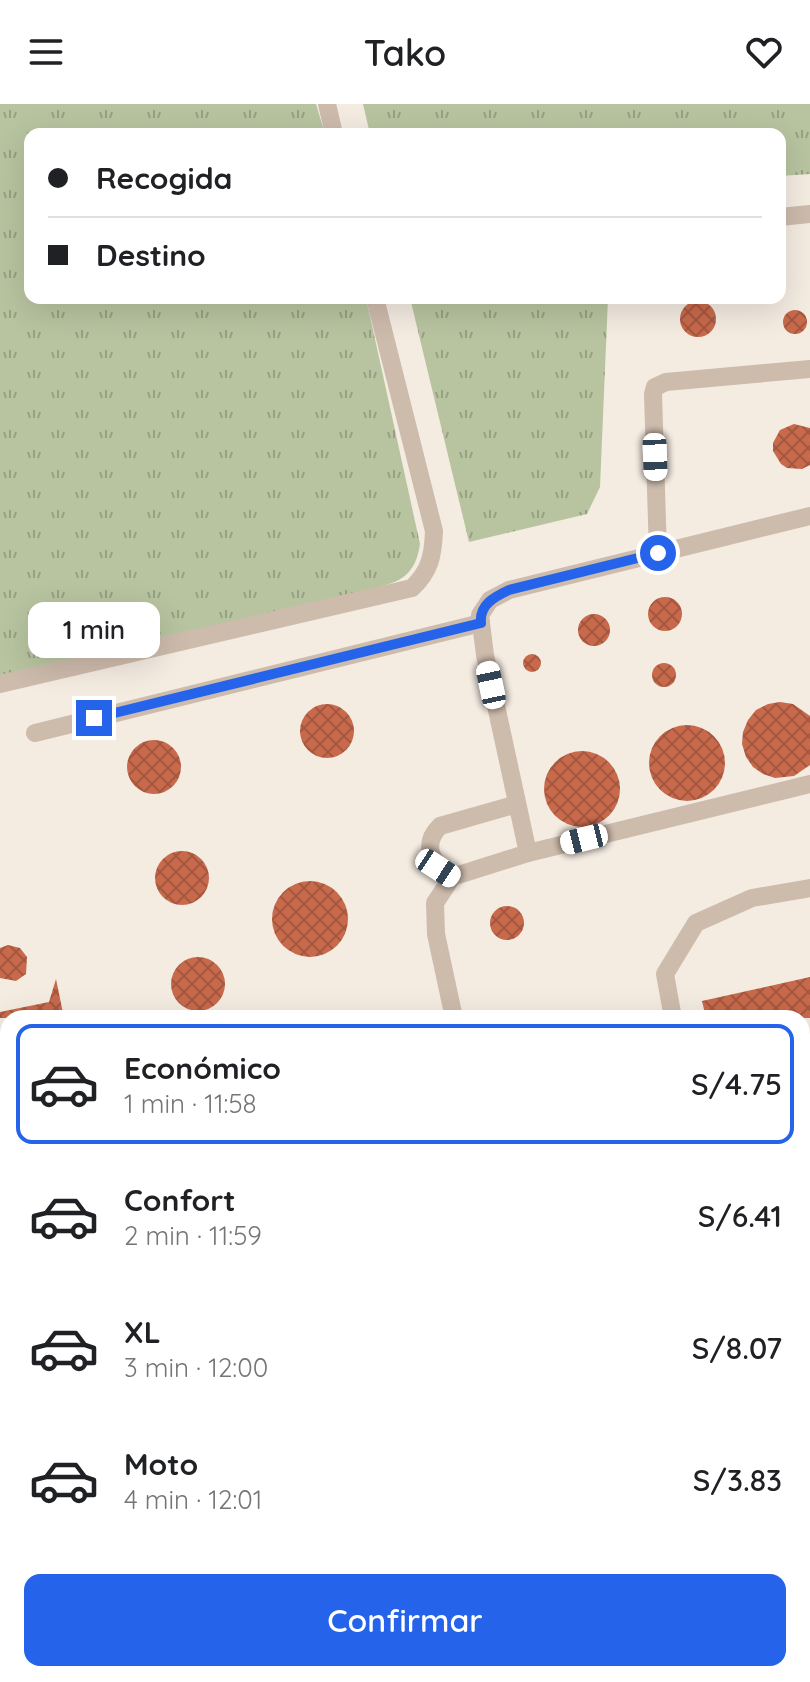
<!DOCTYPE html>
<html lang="es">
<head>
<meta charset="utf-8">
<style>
  :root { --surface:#fff; --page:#f2f2f2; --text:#202124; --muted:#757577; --line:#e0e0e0; --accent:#2563eb }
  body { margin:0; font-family:Quicksand,sans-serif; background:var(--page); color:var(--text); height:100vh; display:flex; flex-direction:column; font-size:30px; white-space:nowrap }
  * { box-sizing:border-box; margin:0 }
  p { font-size:26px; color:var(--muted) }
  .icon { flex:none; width:44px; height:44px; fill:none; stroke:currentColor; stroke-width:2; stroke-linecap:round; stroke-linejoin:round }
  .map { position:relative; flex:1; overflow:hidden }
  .side { position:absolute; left:0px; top:906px; width:810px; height:672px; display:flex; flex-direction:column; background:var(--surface); border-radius:24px 24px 0 0; box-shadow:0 8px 32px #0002 }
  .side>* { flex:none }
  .hud { position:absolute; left:24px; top:24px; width:762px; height:176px; border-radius:16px; box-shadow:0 8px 32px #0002; display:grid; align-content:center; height:176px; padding:0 24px; background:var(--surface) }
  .end { position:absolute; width:36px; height:36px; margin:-18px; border:10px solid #2563eb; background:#fff; box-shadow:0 0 0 4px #fff }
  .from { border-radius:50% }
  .bubble { position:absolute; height:56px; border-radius:16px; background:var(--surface); box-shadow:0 8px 32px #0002; font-size:26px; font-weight:600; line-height:56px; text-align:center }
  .car { position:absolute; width:24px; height:48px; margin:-24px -12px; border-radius:10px; box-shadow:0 0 6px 2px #0007; background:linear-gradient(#fff 24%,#345 0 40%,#fff 0 76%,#345 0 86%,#fff 0) }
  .hud b { display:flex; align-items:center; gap:28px; height:76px; font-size:30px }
  .hud b+b { border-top:2px solid var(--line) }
  .hud i { width:20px; height:20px; background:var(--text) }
  ul { padding:14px 0 0; list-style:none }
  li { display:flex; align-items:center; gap:24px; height:120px; margin:0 16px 12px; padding:0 8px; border:4px solid transparent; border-radius:16px }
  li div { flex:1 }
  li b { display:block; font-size:30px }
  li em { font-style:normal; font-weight:600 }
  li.selected { border-color:var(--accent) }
  li>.icon { width:72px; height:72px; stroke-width:1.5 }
  .button { display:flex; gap:16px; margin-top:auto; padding:16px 24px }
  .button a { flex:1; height:92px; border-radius:16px; background:var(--accent); color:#fff; font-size:32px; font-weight:600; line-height:92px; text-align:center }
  header { display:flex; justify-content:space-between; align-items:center; height:104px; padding:0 24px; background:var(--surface); font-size:36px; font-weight:600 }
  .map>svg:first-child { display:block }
  .grass { fill:url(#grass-tufts) }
  .building { fill:url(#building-cross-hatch) }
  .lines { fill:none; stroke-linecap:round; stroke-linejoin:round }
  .minor { stroke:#cdbbac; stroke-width:18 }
  .major { stroke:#7d675c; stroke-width:20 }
  .rail-casing { stroke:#3b302b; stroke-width:7 }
  .rail { stroke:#fbf5ee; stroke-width:4; stroke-dasharray:12; stroke-linecap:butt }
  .route { stroke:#2563eb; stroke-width:10 }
</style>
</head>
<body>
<header><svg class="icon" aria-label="menu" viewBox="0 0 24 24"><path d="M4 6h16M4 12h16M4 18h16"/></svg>Tako<svg class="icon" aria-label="heart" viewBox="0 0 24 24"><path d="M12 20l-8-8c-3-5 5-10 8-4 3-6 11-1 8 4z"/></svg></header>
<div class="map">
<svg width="810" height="1578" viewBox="0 0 810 1578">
  <defs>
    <pattern id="grass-tufts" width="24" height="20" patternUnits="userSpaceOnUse" patternTransform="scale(2)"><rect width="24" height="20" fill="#b8c4a0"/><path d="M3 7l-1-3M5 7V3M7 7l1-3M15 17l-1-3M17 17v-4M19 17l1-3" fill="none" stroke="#97a083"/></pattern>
    <pattern id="building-cross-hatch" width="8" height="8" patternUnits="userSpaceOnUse" patternTransform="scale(2)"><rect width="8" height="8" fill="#c8694b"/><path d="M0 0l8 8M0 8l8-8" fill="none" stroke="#a4573f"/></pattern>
  </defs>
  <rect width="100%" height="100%" fill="#f4ebe1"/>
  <g class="grass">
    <path d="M0 0H316L325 30H30V194H366L420 440C414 480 392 478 359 489L0 573Z"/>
    <path d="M363 0H810V70L780 72V30H370Z"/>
    <path d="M410 194H608L600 383 587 410 469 438Z"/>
  </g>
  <g class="building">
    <circle cx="698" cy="215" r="18"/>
    <circle cx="795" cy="218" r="12"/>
    <path d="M794 320 810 324V361L802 365 787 364 781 360 773 347V339L780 326Z"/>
    <circle cx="665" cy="510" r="17"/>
    <circle cx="594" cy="526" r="16"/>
    <circle cx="532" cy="559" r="9"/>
    <circle cx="664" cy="571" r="12"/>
    <path d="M780 598 793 600 810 612V661L794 672 775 674 763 670 753 663 746 653 742 640 743 628 748 616 756 606 768 600Z"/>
    <circle cx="327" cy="627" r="27"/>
    <circle cx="687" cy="659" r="38"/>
    <circle cx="154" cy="663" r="27"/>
    <circle cx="582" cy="685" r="38"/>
    <circle cx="182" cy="774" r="27"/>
    <circle cx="310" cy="815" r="38"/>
    <circle cx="507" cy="819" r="17"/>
    <path d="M8 841 20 844 27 853 26 870 16 877 0 874V844Z"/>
    <circle cx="198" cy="880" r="27"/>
    <path d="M810 873V914H706L702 897Z"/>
    <path d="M56 875 64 914H0V908L49 898Z"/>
  </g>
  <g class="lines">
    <g class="minor">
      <path d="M327 0 334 30"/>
      <path d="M780 113 810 110"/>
      <path d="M658 449 653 290 655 283 666 278 810 265"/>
      <path d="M0 580 412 484C430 467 433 452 434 427L375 194"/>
      <path d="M35 629 481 519"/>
      <path d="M528 749 485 551 480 511 490 496 509 486 810 412"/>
      <path d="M452 773C432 760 421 741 440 722L517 700"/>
      <path d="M454 914 436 830 435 799 452 773 528 749 810 680"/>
      <path d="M673 914 665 870 696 819 752 794 810 784"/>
      <path d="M802 1072 810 1069"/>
      <path d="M0 1168 8 1166"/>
      <path d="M802 1564 810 1561"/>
      <path d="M767 1578 787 1570"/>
    </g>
    <path class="major" d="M805 1578 810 1576"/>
    <defs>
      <g id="rail">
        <path d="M802 1329 810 1331"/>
        <path d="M0 1387 8 1386"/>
        <path d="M802 1547 810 1544"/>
        <path d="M716 1578 738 1570"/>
      </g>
    </defs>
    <use href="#rail" class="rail-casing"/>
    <use href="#rail" class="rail"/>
  </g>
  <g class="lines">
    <path class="route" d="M94 614 481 519C479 501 494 493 509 486L658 449"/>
  </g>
</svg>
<i class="end from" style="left:658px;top:449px"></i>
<i class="end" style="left:94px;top:614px"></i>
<div class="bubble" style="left:28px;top:498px;width:132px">1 min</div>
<i class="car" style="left:655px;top:353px;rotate:178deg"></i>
<i class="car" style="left:491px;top:581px;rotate:348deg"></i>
<i class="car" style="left:584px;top:735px;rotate:256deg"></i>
<i class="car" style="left:438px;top:764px;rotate:123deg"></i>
<div class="hud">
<b><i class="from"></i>Recogida</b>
<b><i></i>Destino</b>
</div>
<section class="side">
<ul>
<li class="selected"><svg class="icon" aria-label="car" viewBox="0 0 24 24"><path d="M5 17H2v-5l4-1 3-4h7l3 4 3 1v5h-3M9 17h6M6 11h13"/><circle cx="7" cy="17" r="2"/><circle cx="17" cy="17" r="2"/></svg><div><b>Económico</b><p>1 min · 11:58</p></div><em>S/4.75</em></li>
<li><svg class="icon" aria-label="car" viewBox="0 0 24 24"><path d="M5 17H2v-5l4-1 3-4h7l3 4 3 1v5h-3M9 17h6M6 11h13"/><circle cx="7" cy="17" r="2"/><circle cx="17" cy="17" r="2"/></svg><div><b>Confort</b><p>2 min · 11:59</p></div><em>S/6.41</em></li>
<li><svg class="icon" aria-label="car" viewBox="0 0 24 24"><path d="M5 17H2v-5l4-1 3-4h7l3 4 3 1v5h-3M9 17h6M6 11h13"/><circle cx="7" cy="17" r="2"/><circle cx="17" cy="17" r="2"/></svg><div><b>XL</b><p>3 min · 12:00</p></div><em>S/8.07</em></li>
<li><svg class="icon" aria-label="car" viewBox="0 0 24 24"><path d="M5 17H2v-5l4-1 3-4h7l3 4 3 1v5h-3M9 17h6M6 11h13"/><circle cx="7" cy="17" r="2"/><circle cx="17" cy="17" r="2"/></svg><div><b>Moto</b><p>4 min · 12:01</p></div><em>S/3.83</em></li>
</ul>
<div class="button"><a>Confirmar</a></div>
</section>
</div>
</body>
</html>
